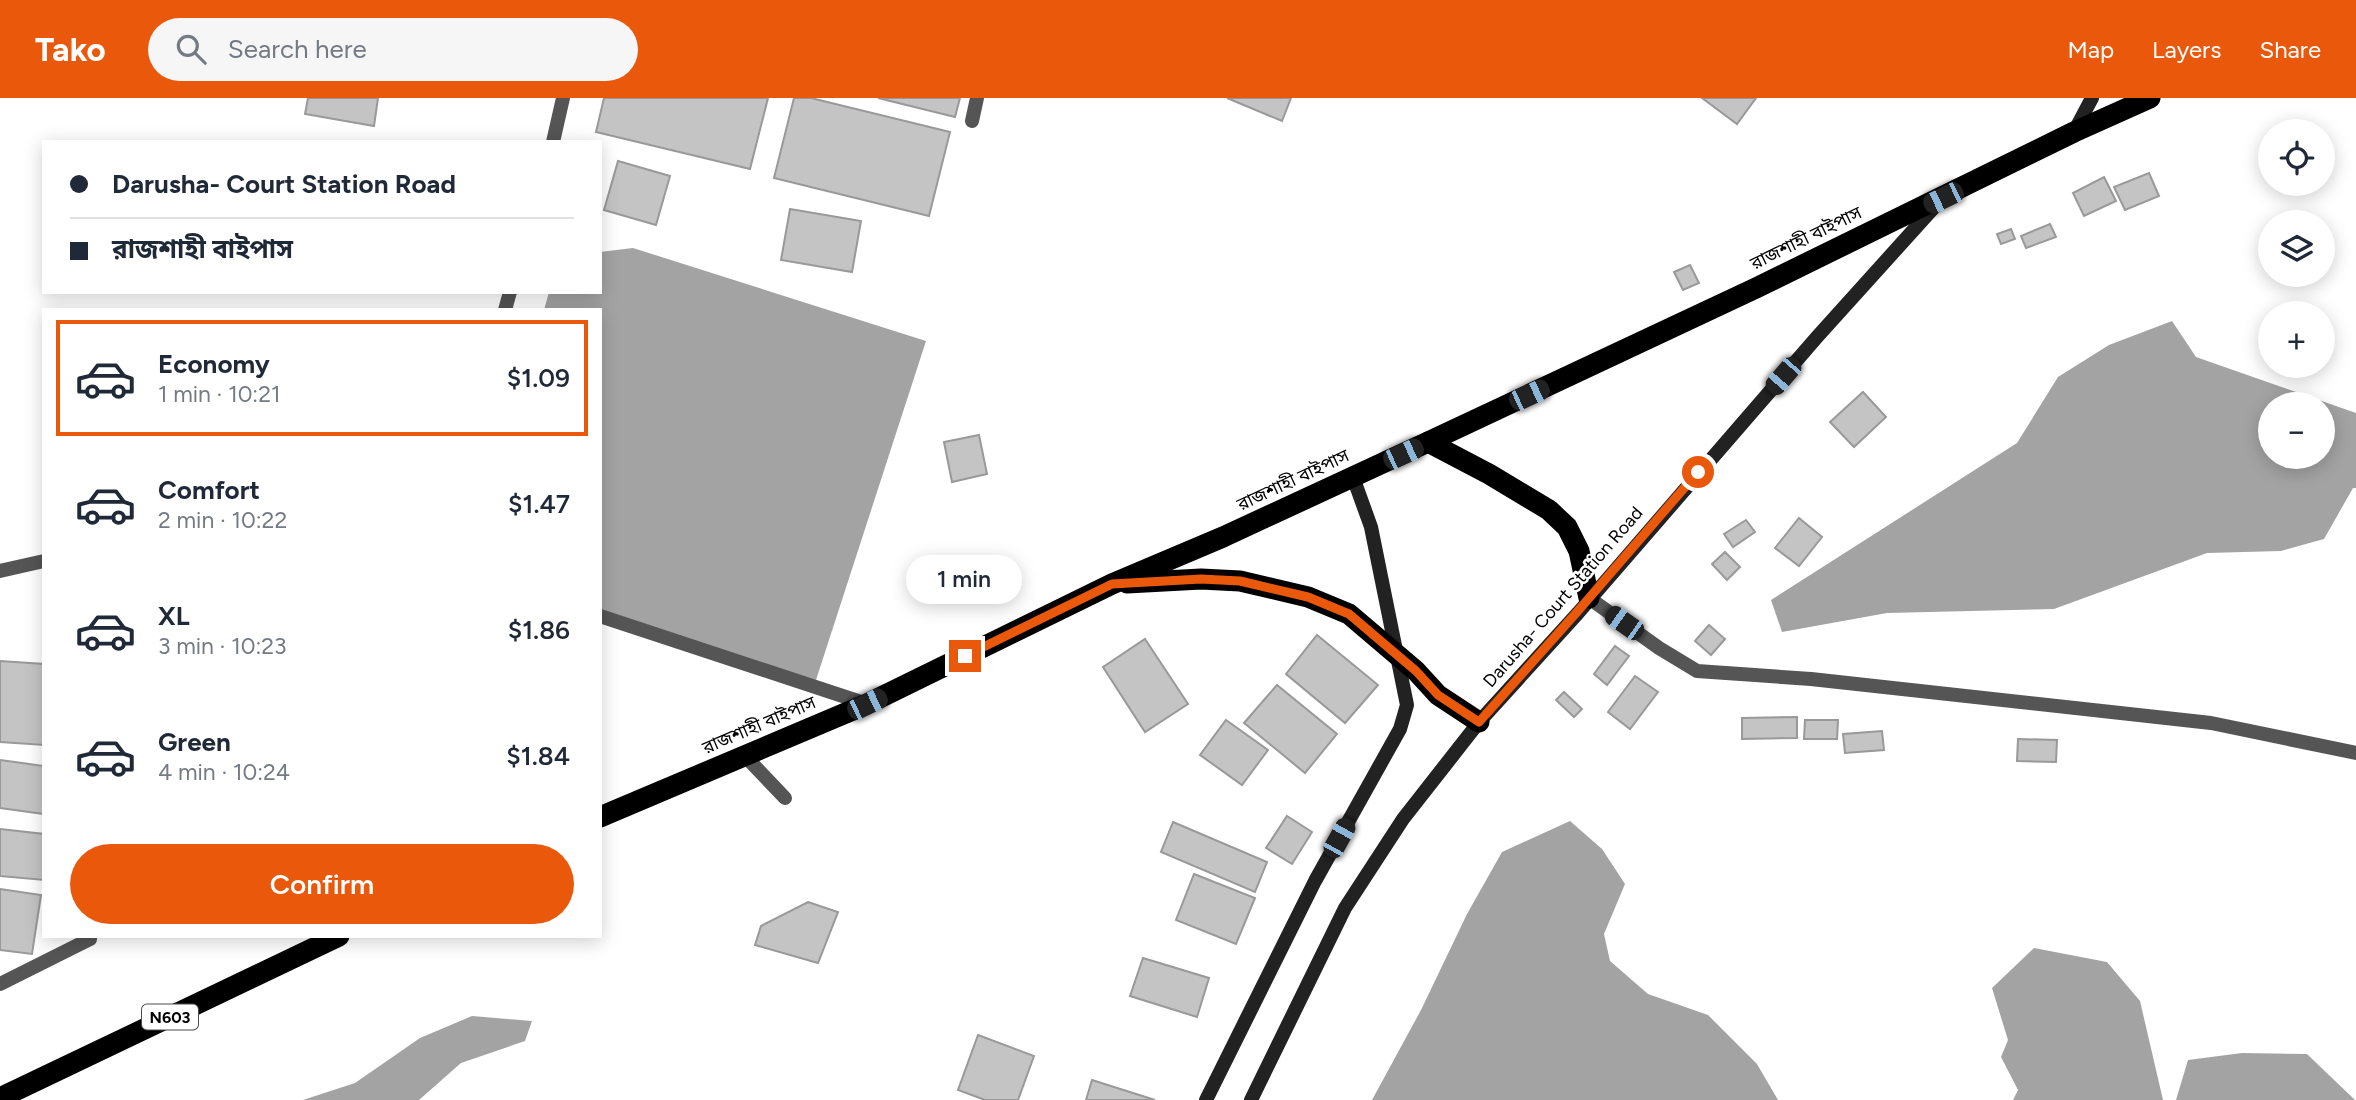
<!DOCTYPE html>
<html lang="en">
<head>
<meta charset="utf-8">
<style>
  :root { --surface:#fff; --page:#f6f6f7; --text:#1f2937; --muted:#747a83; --line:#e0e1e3; --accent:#ea580c }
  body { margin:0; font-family:Figtree,"Noto Sans Bengali",sans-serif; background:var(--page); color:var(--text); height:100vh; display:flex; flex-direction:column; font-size:26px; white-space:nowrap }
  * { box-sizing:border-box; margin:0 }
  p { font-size:23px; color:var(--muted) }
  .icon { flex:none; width:38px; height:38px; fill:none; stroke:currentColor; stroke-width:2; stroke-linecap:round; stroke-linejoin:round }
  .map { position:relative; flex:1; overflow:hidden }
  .panel { position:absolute; left:42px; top:210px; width:560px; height:630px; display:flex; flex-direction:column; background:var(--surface); border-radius:0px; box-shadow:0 4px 18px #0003 }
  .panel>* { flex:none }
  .guide { position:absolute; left:42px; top:42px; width:560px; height:154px; border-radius:0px; box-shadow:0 4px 18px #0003; display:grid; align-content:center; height:154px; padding:0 28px; background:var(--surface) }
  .buttons { position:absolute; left:2258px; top:21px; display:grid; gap:14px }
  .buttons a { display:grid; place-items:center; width:77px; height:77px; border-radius:50%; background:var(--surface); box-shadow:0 4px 18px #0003; font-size:35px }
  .end { position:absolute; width:32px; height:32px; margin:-16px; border:9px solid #ea580c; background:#fff; box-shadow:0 0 0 4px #fff }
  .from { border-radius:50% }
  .bubble { position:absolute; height:49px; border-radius:24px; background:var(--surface); box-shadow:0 4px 18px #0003; font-size:23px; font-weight:600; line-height:49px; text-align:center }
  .car { position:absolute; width:21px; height:42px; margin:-21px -10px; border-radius:9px; box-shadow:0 0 5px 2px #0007; background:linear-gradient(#222 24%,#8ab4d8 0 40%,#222 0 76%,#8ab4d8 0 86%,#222 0) }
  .guide b { display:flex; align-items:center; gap:24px; height:66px; font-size:26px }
  .guide b+b { border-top:2px solid var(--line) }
  .guide i { width:18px; height:18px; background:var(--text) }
  ul { padding:12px 0 0; list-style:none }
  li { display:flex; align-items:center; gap:21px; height:116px; margin:0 14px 10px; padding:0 14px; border:4px solid transparent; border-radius:0px }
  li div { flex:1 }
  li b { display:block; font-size:26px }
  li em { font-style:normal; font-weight:600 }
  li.on { border-color:var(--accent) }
  li>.icon { width:63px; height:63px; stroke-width:1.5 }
  .action { display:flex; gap:14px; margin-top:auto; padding:14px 28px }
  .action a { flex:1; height:80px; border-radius:42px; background:var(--accent); color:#fff; font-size:28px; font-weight:600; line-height:80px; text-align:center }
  header { display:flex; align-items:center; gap:42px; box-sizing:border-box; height:98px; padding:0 35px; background:var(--accent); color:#fff }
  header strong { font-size:33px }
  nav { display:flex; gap:38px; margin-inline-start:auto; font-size:24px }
  .search { width:490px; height:63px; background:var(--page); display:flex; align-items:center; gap:18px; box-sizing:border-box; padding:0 24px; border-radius:38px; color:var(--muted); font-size:26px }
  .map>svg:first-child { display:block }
  .water { fill:#a3a3a3; fill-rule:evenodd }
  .building { fill:#c4c4c4; stroke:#999; stroke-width:2 }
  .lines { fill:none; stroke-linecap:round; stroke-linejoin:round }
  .street { stroke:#555; stroke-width:14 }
  .secondary { stroke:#222; stroke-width:14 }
  .highway { stroke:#000; stroke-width:21 }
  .route { stroke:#ea580c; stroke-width:9 }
  .labels { text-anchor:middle; stroke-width:5; stroke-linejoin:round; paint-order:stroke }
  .shield { fill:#fff; stroke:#4c4c4c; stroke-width:2 }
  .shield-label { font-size:16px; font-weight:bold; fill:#000 }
  .street-label { font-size:18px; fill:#000; stroke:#fff }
</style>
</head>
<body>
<header>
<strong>Tako</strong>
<div class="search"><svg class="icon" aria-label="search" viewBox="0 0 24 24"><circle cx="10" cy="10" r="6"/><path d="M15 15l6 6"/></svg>Search here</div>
<nav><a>Map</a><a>Layers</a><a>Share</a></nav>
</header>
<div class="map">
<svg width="2356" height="1002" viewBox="0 0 2356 1002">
  <rect width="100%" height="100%" fill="#fff"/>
  <g class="water">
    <path d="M633 150 926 243 816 582 600 514V212H544L549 194H600V154Z"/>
    <path d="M2172 223 2196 259 2356 315V390H2353L2324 441 2281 453 2207 455 2054 511 1887 515 1782 534 1771 502 2017 345 2058 279 2109 247ZM2322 306V359H2270V306Z"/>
    <path d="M1570 723 1602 751 1625 786 1604 836 1610 863 1648 896 1708 917 1757 966 1778 1002H1372L1421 912 1467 816 1502 754Z"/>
    <path d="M2034 850 2107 864 2140 903 2163 1002H2013L2018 992 2001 959 2008 942 1992 890Z"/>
    <path d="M472 918 532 923 525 943 461 965 419 1002H303L355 985 420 940Z"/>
    <path d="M2242 955 2307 956 2355 1002H2176L2188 962Z"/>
  </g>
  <g class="building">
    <path d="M308 0H378L374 28 305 16Z"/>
    <path d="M604 0H768L750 71 596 34Z"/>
    <path d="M794 0H811L950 34 929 118 774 80Z"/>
    <path d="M878 0H960L955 19Z"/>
    <path d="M1227 0H1291L1282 23Z"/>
    <path d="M1702 0H1756L1737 26Z"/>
    <path d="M618 63 670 78 656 127 604 112Z"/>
    <path d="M2149 75 2159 98 2125 112 2114 89Z"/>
    <path d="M2104 79 2116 103 2084 118 2073 95Z"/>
    <path d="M790 111 861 123 852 174 781 162Z"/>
    <path d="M2050 126 2056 139 2026 150 2021 138Z"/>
    <path d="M2011 131 2015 141 2001 146 1997 136Z"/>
    <path d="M1690 167 1699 185 1683 192 1674 174Z"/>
    <path d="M1863 294 1886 319 1854 349 1830 324Z"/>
    <path d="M979 337 987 376 952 384 944 344Z"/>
    <path d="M1799 420 1822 439 1799 468 1775 450Z"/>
    <path d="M1746 422 1755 434 1733 449 1724 436Z"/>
    <path d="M1725 454 1740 469 1727 482 1712 466Z"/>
    <path d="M1709 527 1725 541 1711 557 1695 543Z"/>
    <path d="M1317 537 1378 587 1345 625 1286 576Z"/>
    <path d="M1145 541 1188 606 1145 634 1103 569Z"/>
    <path d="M1615 548 1629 558 1607 587 1594 576Z"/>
    <path d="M0 563 44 566V647L0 644Z"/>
    <path d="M1635 578 1658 594 1630 631 1608 614Z"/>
    <path d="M1277 587 1337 636 1305 675 1244 625Z"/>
    <path d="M1564 594 1582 611 1574 619 1556 602Z"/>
    <path d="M1797 619V640L1742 641V620Z"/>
    <path d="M1226 622 1268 652 1242 687 1200 657Z"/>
    <path d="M1805 622H1838L1837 641H1804Z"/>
    <path d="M1882 633 1884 652 1845 655 1843 636Z"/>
    <path d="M2018 641 2057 642 2056 664 2017 663Z"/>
    <path d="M0 662 44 668V716L0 710Z"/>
    <path d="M1287 718 1312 734 1292 766 1266 750Z"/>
    <path d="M1173 724 1267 764 1255 794 1161 754Z"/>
    <path d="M0 731 44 736V782L0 778Z"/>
    <path d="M1194 776 1255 800 1236 846 1176 822Z"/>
    <path d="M0 791 41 797 32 856 0 852Z"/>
    <path d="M808 804 838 814 818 865 755 847 761 828Z"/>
    <path d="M1143 860 1209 880 1197 919 1130 898Z"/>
    <path d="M978 937 1034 958 1018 1002H985L958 992Z"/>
    <path d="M1092 982 1155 1002H1086Z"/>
  </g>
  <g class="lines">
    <g class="street">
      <path d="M972 23 977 0"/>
      <path d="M553 44 563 0"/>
      <path d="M505 212 510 194"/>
      <path d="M0 473 44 463"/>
      <path d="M1589 500 1659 550 1697 573 1811 581 2211 625 2356 655"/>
      <path d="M600 518 867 606"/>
      <path d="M745 658 785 700"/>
      <path d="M0 886 90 841V838"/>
    </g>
    <g class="secondary">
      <path d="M2074 34 2092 0"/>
      <path d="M1206 1002 1315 783 1400 631 1407 607 1371 429 1353 379"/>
      <path d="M1251 1002 1345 810 1403 721 1479 624 1578 515 1817 239 1937 106"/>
    </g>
    <g class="highway">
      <path d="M1428 344 1489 376 1549 412 1567 429 1579 453 1589 500"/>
      <path d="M1127 485 1201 481 1240 483 1308 499 1349 516 1416 573 1438 597 1479 624"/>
      <path d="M600 719 867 606 1112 486 1223 439 1428 344 1756 190 2074 34 2150 0"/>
      <path d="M0 1000 339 838"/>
    </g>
  </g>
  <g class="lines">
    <path class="route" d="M965 558 1112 486 1201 481 1240 483 1308 499 1349 516 1416 573 1438 597 1479 624 1577 514 1698 374"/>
  </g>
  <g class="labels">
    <rect class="shield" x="142" y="906.5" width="56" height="25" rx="5"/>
    <g class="shield-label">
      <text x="170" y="925">N603</text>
    </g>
    <g class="street-label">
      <text transform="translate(1806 140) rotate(-26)" y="6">রাজশাহী বাইপাস</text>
      <text transform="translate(1293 382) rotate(-25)" y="6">রাজশাহী বাইপাস</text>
      <text transform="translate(1563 499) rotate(-49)" y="6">Darusha- Court Station Road</text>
      <text transform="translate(759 627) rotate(-23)" y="6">রাজশাহী বাইপাস</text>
    </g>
  </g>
</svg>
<div class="buttons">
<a><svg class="icon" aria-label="locate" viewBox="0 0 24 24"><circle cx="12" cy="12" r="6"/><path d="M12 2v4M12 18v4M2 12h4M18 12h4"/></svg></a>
<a><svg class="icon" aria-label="layers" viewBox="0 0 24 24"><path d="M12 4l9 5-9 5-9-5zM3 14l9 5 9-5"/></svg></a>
<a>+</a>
<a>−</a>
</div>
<i class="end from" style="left:1698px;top:374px"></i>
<i class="end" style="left:965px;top:558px"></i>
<div class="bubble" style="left:906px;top:457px;width:116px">1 min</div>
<i class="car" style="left:1943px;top:100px;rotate:244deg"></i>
<i class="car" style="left:1783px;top:278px;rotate:221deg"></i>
<i class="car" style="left:1529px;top:297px;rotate:65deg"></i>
<i class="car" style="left:1403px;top:356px;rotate:65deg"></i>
<i class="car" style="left:1624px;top:525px;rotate:305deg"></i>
<i class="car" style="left:867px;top:606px;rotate:64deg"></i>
<i class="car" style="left:1339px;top:740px;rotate:29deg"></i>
<div class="guide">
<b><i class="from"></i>Darusha- Court Station Road</b>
<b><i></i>রাজশাহী বাইপাস</b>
</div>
<section class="panel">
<ul>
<li class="on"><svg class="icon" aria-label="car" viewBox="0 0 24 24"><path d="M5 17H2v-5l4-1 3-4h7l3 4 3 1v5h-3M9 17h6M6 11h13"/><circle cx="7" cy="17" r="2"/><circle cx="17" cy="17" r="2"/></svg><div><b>Economy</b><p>1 min · 10:21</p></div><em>$1.09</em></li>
<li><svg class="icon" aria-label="car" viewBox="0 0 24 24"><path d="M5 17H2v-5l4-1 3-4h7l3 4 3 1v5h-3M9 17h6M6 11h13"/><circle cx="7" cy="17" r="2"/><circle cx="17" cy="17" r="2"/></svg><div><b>Comfort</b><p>2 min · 10:22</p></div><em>$1.47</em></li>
<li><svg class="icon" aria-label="car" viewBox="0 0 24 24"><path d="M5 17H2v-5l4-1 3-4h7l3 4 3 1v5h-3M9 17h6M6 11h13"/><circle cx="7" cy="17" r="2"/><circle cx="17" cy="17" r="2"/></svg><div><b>XL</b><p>3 min · 10:23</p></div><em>$1.86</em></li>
<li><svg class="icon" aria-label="car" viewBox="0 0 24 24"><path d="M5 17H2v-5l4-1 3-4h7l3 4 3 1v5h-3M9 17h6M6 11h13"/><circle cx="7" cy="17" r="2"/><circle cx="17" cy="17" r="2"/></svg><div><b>Green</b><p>4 min · 10:24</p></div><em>$1.84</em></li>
</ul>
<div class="action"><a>Confirm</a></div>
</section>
</div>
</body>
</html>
